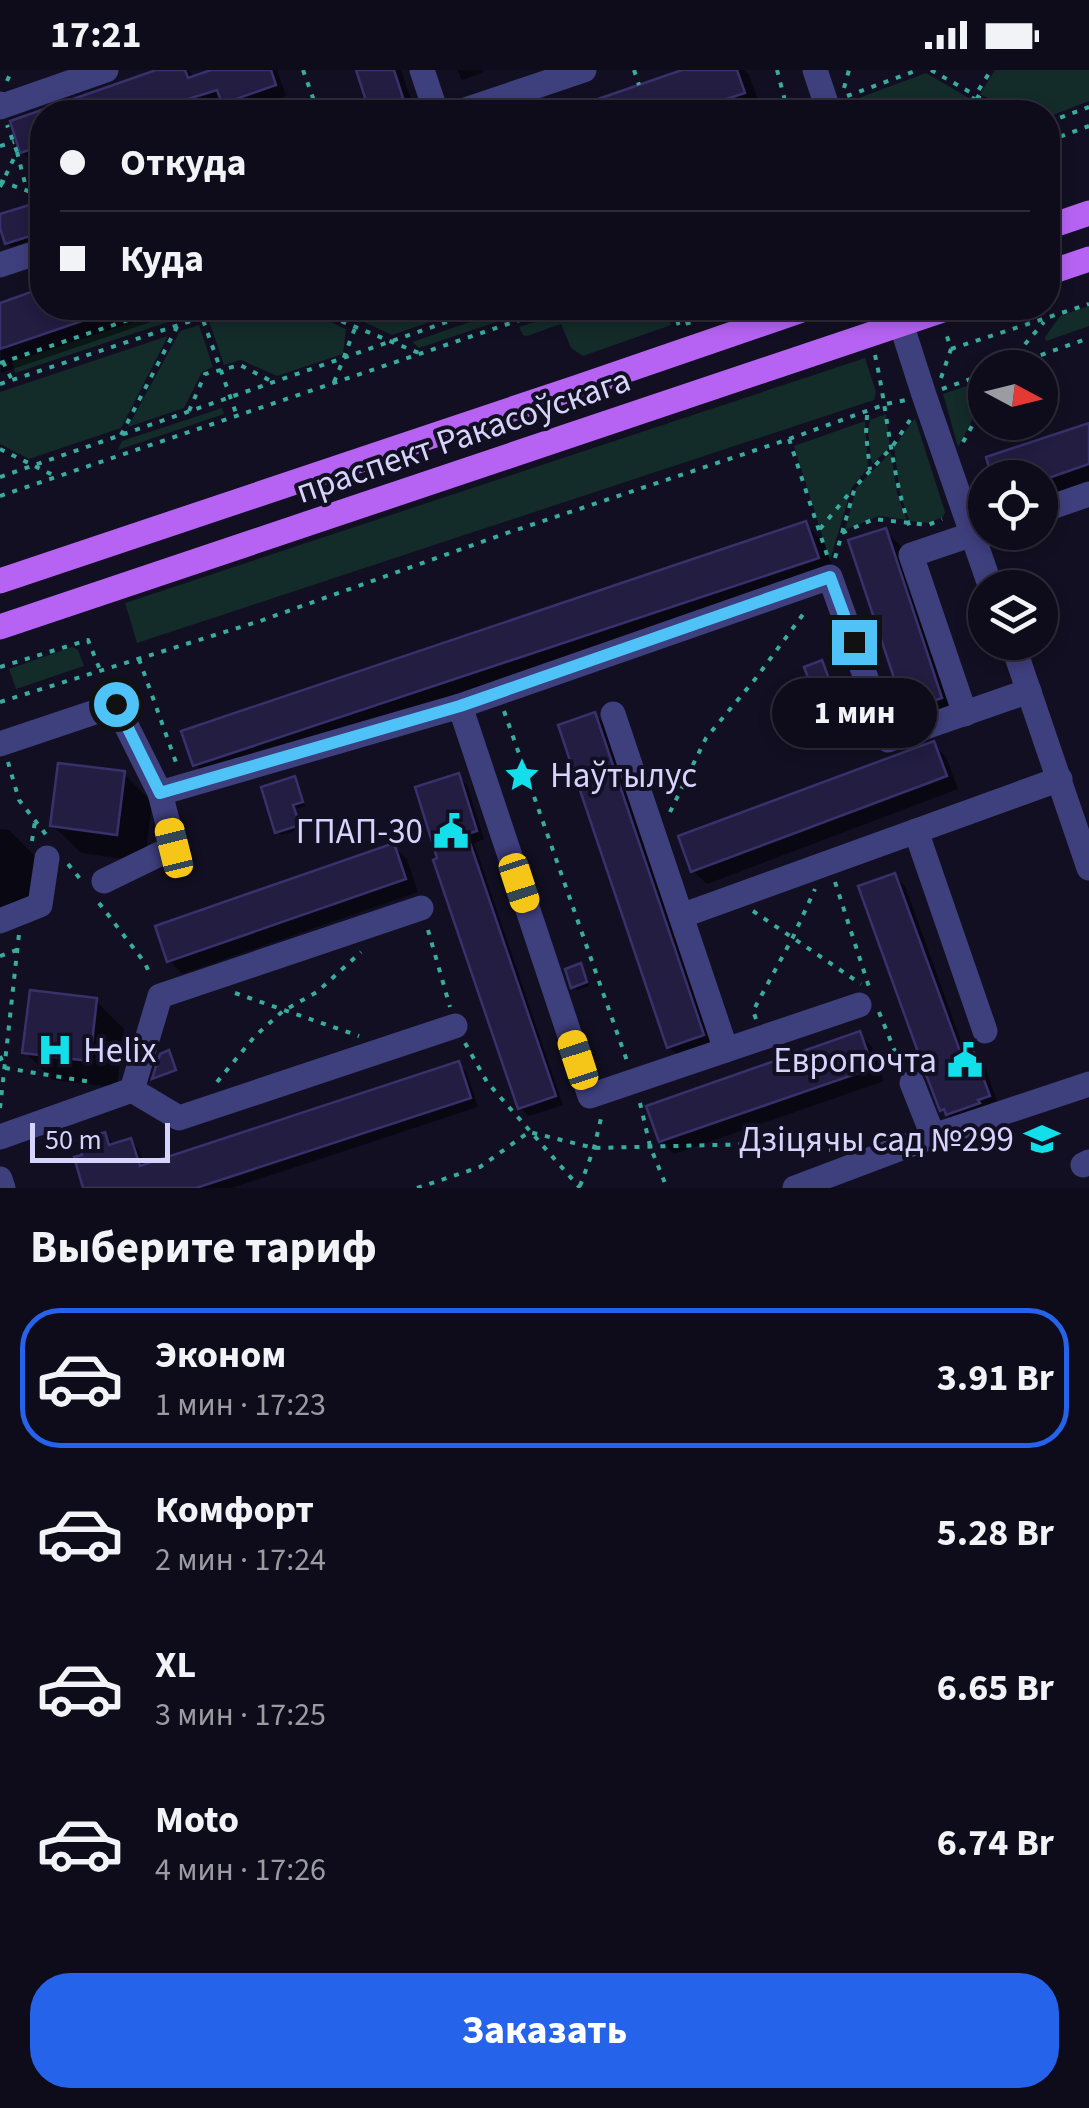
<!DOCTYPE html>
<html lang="ru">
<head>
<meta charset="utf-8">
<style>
  :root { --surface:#0e0b1a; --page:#1c1927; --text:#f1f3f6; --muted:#9b9ba2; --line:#2e2b39; --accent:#2563eb }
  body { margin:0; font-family:"Source Sans 3",sans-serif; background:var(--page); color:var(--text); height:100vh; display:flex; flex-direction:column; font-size:38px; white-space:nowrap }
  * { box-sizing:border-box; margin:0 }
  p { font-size:32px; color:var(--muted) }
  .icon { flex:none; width:55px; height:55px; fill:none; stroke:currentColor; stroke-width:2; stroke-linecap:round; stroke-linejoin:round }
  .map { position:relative; height:1118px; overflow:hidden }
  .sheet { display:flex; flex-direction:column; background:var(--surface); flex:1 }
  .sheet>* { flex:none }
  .guide { position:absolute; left:30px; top:30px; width:1030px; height:220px; border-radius:40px; box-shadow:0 5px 15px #0003,0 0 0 2px var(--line); display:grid; align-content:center; height:220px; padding:0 30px; background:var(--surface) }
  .needle { width:65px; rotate:97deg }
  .buttons { position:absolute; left:968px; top:280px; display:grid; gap:20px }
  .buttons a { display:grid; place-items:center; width:90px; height:90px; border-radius:50%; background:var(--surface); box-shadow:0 5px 15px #0003,0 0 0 2px var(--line); font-size:50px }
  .scale { position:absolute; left:30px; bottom:25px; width:140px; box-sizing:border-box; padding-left:10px; border:5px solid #d6d4fc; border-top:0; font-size:28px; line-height:35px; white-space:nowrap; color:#d6d4fc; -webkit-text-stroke:8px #120f22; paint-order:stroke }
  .end { position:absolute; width:45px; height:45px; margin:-22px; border:12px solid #4fc3f7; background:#111; box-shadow:0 0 0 5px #111 }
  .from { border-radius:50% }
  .bubble { position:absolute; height:70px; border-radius:35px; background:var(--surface); box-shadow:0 5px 15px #0003,0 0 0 2px var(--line); font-size:32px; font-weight:700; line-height:70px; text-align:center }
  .car { position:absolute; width:30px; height:60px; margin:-30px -15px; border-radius:12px; box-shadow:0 0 8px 2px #0007; background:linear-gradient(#f5c518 24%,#345 0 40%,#f5c518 0 76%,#345 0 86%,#f5c518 0) }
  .guide b { display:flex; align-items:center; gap:35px; height:95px; font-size:38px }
  .guide b+b { border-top:2px solid var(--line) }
  .guide i { width:25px; height:25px; background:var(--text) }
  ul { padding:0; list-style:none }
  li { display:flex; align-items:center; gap:30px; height:140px; margin:0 20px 15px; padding:0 10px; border:5px solid transparent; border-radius:40px }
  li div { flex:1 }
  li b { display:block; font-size:38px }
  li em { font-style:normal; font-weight:700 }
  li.active { border-color:var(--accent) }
  li>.icon { width:90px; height:90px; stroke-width:1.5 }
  h2 { padding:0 30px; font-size:45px; line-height:120px }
  .cta { display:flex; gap:20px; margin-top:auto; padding:20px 30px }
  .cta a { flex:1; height:115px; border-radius:40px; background:var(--accent); color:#fff; font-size:40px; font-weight:700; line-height:115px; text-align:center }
  .status { display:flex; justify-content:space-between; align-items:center; height:70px; padding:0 50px; background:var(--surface); direction:ltr }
  .status svg { height:28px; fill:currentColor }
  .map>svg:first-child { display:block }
  .green { fill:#132b29 }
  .shadow { fill:#0007 }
  .building { fill:#221d41; stroke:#39316c; stroke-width:2.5 }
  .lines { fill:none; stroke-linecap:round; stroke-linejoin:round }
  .path { stroke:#38ac9e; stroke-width:4; stroke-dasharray:5 8; stroke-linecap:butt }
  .minor { stroke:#3e3f7d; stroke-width:25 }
  .major { stroke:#b663f3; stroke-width:25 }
  .route { stroke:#4fc3f7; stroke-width:12 }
  .labels { text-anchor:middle; stroke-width:8; stroke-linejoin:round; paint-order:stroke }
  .street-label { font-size:35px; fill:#d6d4fc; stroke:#120f22 }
  .poi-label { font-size:35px; fill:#d6d4fc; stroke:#120f22; text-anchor:end }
</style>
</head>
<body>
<div class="status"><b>17:21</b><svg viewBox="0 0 49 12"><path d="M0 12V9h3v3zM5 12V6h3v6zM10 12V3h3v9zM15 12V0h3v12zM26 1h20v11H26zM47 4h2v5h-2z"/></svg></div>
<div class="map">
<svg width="1089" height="1118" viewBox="0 0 1089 1118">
  <rect width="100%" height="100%" fill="#120f22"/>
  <g class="green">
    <path d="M995 0H1089V31L1048 47V42H1014L980 24Z"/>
    <path d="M926 3 969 28 961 42H852L848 32Z"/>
    <path d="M1089 236V256L1046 271 1045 267 1060 246Z"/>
    <path d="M177 238H184L186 246 15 303 12 292Z"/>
    <path d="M249 238H300L346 259 343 284 277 306 241 290 224 295 209 251Z"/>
    <path d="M366 238H461L459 242 392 265 360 250Z"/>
    <path d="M578 238H665L671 255 583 286 571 278 561 254 527 266 523 265 519 257Z"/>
    <path d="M496 243 499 251 419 278 412 272Z"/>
    <path d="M199 255 213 297 202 302 184 338 128 357 180 261Z"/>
    <path d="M168 266 121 358 29 389 0 374V322Z"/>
    <path d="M865 288 876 322 874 330 137 573 125 533Z"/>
    <path d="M985 310V326L958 377 943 324Z"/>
    <path d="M222 338 224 344 118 380 122 371Z"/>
    <path d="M886 344 890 377 872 394 868 361 870 350Z"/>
    <path d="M915 348 945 442 943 447 928 453 909 451 900 422 894 377Z"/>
    <path d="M865 351 868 398 852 417 830 490 794 376Z"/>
    <path d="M891 382 897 423 907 450 879 446 845 460 856 418Z"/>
    <path d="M72 577 78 580 84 596 16 619 9 599Z"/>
  </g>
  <g class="shadow">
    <path d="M165 0H188L194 8 218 0H277L286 26 240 42H234L223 32 191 42H42V91L34 94 22 82 13 52Z"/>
    <path d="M358 0H401L415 41 375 42 371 39Z"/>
    <path d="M457 0H483L484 2 462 10Z"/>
    <path d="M690 0H744L749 5 762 41 565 42Z"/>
    <path d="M42 133V159L40 160 42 167 11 177 7 173 0 146Z"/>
    <path d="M42 221V238H192L1 303 0 236Z"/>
    <path d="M1089 355V418L1040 435V408Z"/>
    <path d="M806 454 824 473 836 507 214 714 196 695Z"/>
    <path d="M885 461 904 479 959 647 926 658 907 639Z"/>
    <path d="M821 593 825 597 846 653 832 659 829 655Z"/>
    <path d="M595 645 608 658 715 978 682 990 669 977Z"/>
    <path d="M933 674 946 687 958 719 707 814 693 801Z"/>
    <path d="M124 704 152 732 145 792 81 783 52 755Z"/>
    <path d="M458 706 467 715 484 769 474 773 563 1035 529 1046 520 1038 436 791Z"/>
    <path d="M294 709 298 713 305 736 295 739 302 759 281 765 277 762Z"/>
    <path d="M0 759 9 760 37 788 29 848 0 844Z"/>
    <path d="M393 776 407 789 418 822 182 904 169 890Z"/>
    <path d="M894 806 905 816 966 985 973 983 984 994 999 1037 953 1050 943 1039 927 997Z"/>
    <path d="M580 896 584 900 589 916 577 920 573 916Z"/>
    <path d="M96 931 124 959 117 1018 53 1010 25 982Z"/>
    <path d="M859 964 872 977 884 1011 674 1084 661 1071Z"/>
    <path d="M458 994 467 1003 478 1037 232 1118H86L77 1089 85 1086 105 1065 114 1074 131 1071 140 1081 145 1097Z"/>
  </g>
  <g class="building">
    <path d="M156 0H185L188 8 211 0H271L276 15 222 34 217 20 146 42H42V76L20 83 10 51Z"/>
    <path d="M356 0H394L403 28 369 40Z"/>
    <path d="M682 0H737L745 23 687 42H567L566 40Z"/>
    <path d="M42 131V155L38 156 40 163 5 174 0 158V144Z"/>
    <path d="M42 218V238H114V240L0 279V233Z"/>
    <path d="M1089 353V394L1040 411V408H992L986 387Z"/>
    <path d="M806 451 819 488 193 696 181 661Z"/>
    <path d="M886 458 942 628 905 641 848 470Z"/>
    <path d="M822 590 844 649 826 657 804 597Z"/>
    <path d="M595 642 704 965 667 978 558 655Z"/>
    <path d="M934 671 947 706 691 802 678 766Z"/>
    <path d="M58 693 125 701 117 765 50 756Z"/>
    <path d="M459 703 477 761 467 764 556 1026 518 1039 433 790 437 788 415 717Z"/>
    <path d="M295 706 303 732 293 735 300 755 275 763 261 717Z"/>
    <path d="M394 773 406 809 167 892 155 856Z"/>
    <path d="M895 803 961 984 973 980 990 1026 978 1030 980 1033 946 1045 944 1039 940 1041 927 1007 921 1000 920 997 923 996 858 816Z"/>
    <path d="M581 893 587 912 571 918 565 899Z"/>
    <path d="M30 920 97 928 90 991 22 983Z"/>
    <path d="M860 961 873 998 659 1072 646 1036Z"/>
    <path d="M169 980 176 1000 152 1009 160 984Z"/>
    <path d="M459 991 471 1028 196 1118H83L74 1087 82 1085 78 1071 105 1062 109 1075 131 1068 140 1096Z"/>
  </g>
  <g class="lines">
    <g class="path">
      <path d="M303 0 318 42"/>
      <path d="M634 0 639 15"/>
      <path d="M777 0 788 42"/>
      <path d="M931 0 1005 42"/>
      <path d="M7 11 12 0"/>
      <path d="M844 18 849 0"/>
      <path d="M847 26 918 0"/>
      <path d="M733 42 769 33 773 42"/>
      <path d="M965 42 991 0"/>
      <path d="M1048 52 1089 37"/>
      <path d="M1048 71 1089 56"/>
      <path d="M0 76 14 72"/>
      <path d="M17 82 27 121"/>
      <path d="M0 111 42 126"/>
      <path d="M0 117 17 82 7 55"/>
      <path d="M37 204 41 219"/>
      <path d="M202 238V247L237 346"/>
      <path d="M319 238 341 251 419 283"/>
      <path d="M505 238 510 252"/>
      <path d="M673 238 679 256 734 238"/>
      <path d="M951 279 1089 234"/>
      <path d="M875 285C888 343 891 405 911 461"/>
      <path d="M3 292 12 310"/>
      <path d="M0 293 164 238"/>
      <path d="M1008 294 1044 252"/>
      <path d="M1004 298 1089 268"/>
      <path d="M941 308 951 279 945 260"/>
      <path d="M334 312C345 287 352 262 364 238"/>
      <path d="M0 314 230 238"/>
      <path d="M942 319 985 304"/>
      <path d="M189 341 205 304 240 295 273 312"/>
      <path d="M867 345 866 364 870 400"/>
      <path d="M121 365 178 255"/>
      <path d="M789 369 828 488"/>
      <path d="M963 372 985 333"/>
      <path d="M0 379 57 407"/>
      <path d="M0 407 461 247 494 238"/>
      <path d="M0 426 555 238"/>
      <path d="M820 459 852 420"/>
      <path d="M842 463 874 449 928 455 942 449"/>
      <path d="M835 488 855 417 892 377 910 350"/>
      <path d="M139 589 178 698"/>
      <path d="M0 597 88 570 100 600"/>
      <path d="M0 632 260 551 501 465 789 369 886 334 906 330"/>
      <path d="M504 641 627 991"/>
      <path d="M8 692 19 730 47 766"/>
      <path d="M670 742 706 668 756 608 807 539"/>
      <path d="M32 771 35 751"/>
      <path d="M68 794 81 810"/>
      <path d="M835 812 869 917"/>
      <path d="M99 833 145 893 151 907"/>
      <path d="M753 841 861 914"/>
      <path d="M428 860 450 937"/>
      <path d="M0 886 17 880"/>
      <path d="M235 923 359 966"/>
      <path d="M879 942 900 994"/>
      <path d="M756 949 753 941 793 867 815 819"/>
      <path d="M465 973 487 1012 580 1118"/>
      <path d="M0 986 5 998 91 1012"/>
      <path d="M217 1012 255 966 283 941 317 922 361 882"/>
      <path d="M640 1033 650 1076 667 1118"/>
      <path d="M0 1038 19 864"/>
      <path d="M580 1116 594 1078 602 1044"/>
      <path d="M417 1118 480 1097 529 1062 594 1078 757 1074 830 1080"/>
    </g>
    <g class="minor">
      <path d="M422 0 436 42"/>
      <path d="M815 0 829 42"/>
      <path d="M0 34V37L106 0"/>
      <path d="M459 42 584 0"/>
      <path d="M0 195 42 181"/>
      <path d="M896 238 924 325 991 518"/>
      <path d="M1040 441 1089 424"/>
      <path d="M1012 572 1089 798"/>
      <path d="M460 636 590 1026 859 935"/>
      <path d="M613 644 726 980"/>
      <path d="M965 644 911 485 985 460"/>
      <path d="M0 674 116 635 160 723 174 777 104 811"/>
      <path d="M160 723 460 636 830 507 888 670 1029 621"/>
      <path d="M916 761 985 961"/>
      <path d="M681 846 1060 709"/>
      <path d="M0 851 40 835 47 788"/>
      <path d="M912 1013 933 1066 1089 1014"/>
      <path d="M132 1020 160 926 421 838"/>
      <path d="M132 1020 179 1048 455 956"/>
      <path d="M0 1067 132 1020"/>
      <path d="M1083 1095 1089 1092"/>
      <path d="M0 1109 3 1118"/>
      <path d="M795 1118 933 1066"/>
    </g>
    <g class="major">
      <path d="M1048 157 1089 143"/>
      <path d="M1048 203 1089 189"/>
      <path d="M0 511 578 317 808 238"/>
      <path d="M0 557 949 238"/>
    </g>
  </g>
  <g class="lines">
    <path class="route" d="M116 634 160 723 460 636 830 507 854 572"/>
  </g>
  <defs>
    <symbol id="sight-bare" viewBox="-9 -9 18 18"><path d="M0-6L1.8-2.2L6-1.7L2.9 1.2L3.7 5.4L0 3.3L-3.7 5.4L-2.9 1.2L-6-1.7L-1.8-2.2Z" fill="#12dfea" stroke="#120f22" stroke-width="2.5" paint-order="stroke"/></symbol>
    <symbol id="civic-bare" viewBox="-9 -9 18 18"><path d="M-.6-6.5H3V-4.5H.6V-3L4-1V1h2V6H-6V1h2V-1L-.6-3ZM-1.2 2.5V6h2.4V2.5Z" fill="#12dfea" stroke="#120f22" stroke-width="2.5" paint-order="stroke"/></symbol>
    <symbol id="hospital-bare" viewBox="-9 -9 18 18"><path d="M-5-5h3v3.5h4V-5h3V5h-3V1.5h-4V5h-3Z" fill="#12dfea" stroke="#120f22" stroke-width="2.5" paint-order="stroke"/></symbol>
    <symbol id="school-bare" viewBox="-9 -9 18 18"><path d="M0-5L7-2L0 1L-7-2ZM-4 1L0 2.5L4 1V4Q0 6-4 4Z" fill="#12dfea" stroke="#120f22" stroke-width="2.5" paint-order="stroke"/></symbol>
  </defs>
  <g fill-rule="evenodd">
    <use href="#sight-bare" x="497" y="680" width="50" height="50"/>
    <use href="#civic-bare" x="426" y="736" width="50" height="50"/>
    <use href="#hospital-bare" x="30" y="955" width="50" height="50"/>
    <use href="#civic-bare" x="940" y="965" width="50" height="50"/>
    <use href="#school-bare" x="1017" y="1044" width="50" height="50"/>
  </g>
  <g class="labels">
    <g class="street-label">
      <text transform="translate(463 365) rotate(-19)" y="12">праспект Ракасоўскага</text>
    </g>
    <g class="poi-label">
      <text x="550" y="717" text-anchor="start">Наўтылус</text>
      <text x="423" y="773">ГПАП-30</text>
      <text x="83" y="992" text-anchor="start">Helix</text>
      <text x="937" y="1002">Европочта</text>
      <text x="1014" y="1081">Дзіцячы сад №299</text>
    </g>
  </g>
</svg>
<div class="buttons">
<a><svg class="needle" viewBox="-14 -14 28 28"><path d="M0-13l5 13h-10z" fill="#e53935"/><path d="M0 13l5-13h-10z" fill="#9b9ba2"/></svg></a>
<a><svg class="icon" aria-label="locate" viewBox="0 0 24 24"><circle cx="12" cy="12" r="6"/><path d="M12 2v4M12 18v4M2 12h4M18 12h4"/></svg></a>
<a><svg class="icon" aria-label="layers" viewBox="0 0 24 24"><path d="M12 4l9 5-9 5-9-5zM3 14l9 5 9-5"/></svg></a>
</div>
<div class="scale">50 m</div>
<i class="end from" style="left:116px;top:634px"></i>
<i class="end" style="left:854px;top:572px"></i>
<div class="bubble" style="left:772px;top:608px;width:165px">1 мин</div>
<i class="car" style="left:174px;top:778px;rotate:346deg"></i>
<i class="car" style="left:519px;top:813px;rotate:162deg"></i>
<i class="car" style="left:578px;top:990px;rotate:342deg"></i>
<div class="guide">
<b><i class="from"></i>Откуда</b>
<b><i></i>Куда</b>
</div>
</div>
<section class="sheet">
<h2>Выберите тариф</h2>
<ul>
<li class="active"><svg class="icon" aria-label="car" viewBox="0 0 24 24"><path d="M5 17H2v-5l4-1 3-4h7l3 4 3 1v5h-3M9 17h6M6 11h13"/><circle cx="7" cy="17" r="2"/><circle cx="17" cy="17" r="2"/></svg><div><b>Эконом</b><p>1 мин · 17:23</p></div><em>3.91 Br</em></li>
<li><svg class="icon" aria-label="car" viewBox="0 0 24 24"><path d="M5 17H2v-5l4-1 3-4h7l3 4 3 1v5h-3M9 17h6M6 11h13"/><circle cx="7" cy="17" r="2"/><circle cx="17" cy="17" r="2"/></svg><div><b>Комфорт</b><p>2 мин · 17:24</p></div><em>5.28 Br</em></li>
<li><svg class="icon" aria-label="car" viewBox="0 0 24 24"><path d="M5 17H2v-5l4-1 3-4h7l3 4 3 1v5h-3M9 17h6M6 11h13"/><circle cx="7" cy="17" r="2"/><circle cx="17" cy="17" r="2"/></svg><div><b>XL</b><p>3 мин · 17:25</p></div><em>6.65 Br</em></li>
<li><svg class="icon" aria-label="car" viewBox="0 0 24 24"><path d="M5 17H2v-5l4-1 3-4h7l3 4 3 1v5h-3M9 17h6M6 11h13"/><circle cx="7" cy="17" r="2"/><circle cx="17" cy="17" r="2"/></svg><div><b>Moto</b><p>4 мин · 17:26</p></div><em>6.74 Br</em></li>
</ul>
<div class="cta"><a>Заказать</a></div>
</section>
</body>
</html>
